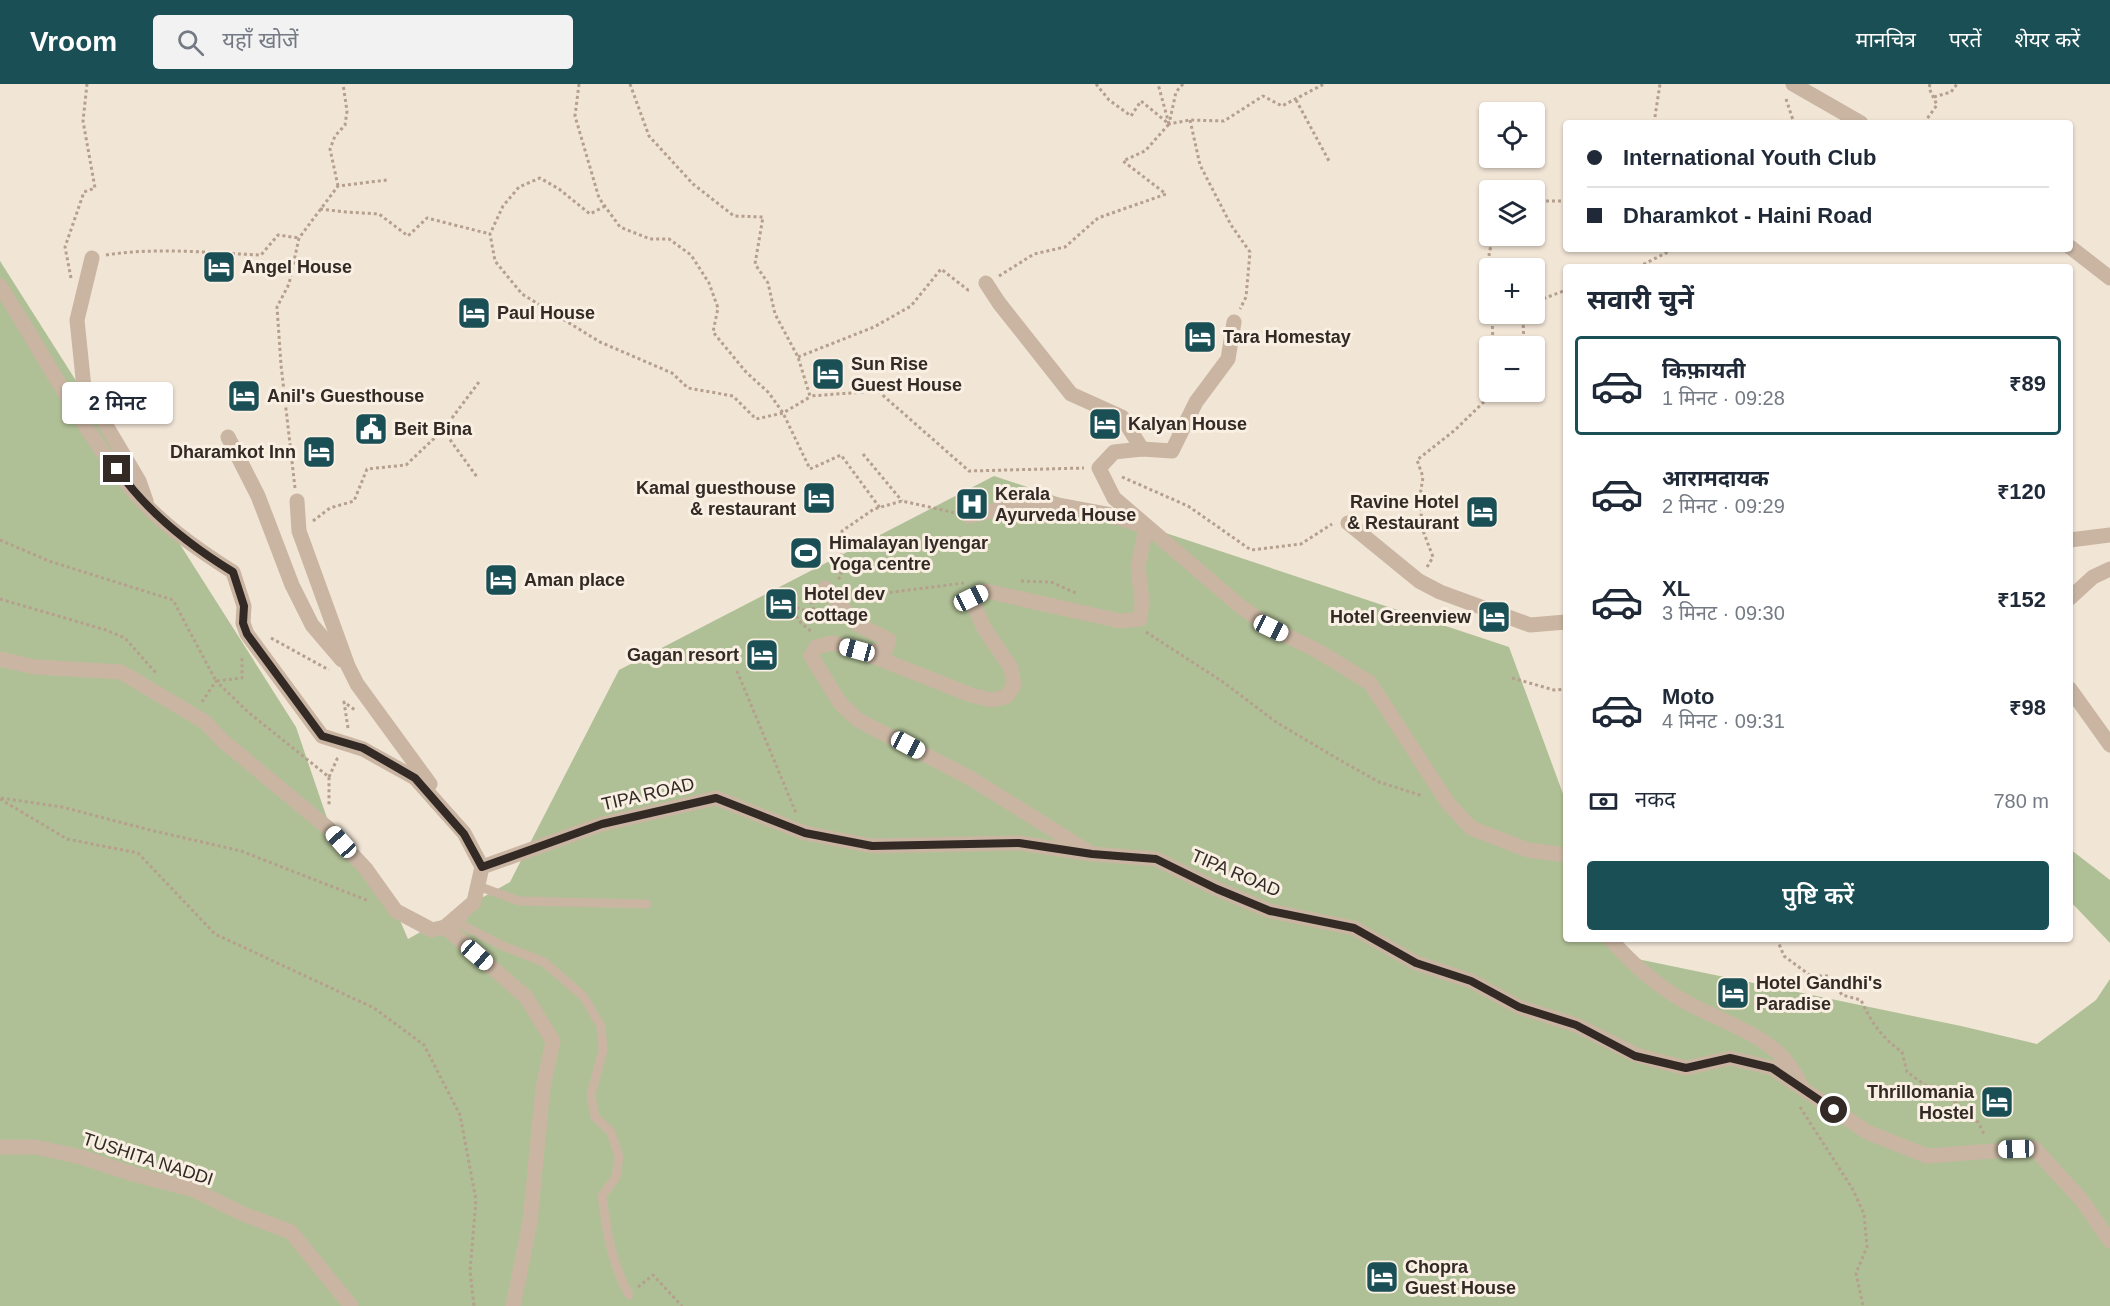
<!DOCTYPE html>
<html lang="hi">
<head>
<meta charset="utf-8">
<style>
  :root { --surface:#fff; --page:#f2f2f3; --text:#1f2937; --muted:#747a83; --line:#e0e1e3; --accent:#1a4f55 }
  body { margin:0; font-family:Helvetica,"Noto Sans Devanagari",sans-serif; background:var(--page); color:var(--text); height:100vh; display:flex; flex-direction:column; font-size:22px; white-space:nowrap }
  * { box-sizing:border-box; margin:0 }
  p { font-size:20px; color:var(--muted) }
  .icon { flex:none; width:33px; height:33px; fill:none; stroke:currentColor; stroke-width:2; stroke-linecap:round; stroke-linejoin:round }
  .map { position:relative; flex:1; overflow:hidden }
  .sheet { position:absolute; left:1563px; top:180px; width:510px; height:678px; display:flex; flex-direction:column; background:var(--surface); border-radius:6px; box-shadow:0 2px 4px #0004 }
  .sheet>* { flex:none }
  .guide { position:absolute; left:1563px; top:36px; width:510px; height:132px; border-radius:6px; box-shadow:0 2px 4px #0004; display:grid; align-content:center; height:132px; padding:0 24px; background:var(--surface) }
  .buttons { position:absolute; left:1479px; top:18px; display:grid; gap:12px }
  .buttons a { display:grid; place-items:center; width:66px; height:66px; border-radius:6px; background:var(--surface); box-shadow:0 2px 4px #0004; font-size:30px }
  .end { position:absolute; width:27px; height:27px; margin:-14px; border:8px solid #332a25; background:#fff; box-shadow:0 0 0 3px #fff }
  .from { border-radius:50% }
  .bubble { position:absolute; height:42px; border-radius:6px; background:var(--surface); box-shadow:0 2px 4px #0004; font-size:20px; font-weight:600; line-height:42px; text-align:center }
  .car { position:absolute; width:18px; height:36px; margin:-18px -9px; border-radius:8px; box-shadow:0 0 4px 2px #0007; background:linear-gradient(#fff 24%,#345 0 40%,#fff 0 76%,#345 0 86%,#fff 0) }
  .guide b { display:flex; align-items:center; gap:21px; height:57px; font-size:22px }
  .guide b+b { border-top:2px solid var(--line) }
  .guide i { width:15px; height:15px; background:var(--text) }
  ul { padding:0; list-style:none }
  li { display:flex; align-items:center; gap:18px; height:99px; margin:0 12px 9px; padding:0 12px; border:3px solid transparent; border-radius:6px }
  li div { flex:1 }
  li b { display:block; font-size:22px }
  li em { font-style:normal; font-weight:600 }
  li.active { border-color:var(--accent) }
  li>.icon { width:54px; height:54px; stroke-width:1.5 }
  h2 { padding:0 24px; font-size:27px; line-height:72px }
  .pay { display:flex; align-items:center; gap:15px; height:66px; padding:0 24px; font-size:22px }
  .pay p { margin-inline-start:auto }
  .action { display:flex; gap:12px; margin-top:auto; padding:12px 24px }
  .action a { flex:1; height:69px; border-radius:6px; background:var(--accent); color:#fff; font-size:24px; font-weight:600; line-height:69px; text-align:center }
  header { display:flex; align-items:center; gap:36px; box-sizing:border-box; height:84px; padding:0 30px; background:var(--accent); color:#fff }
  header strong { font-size:28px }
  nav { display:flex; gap:33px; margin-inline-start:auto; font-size:21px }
  .search { width:420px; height:54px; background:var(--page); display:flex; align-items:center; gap:15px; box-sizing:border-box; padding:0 21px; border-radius:6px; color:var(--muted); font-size:22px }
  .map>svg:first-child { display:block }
  .green { fill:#b0c096 }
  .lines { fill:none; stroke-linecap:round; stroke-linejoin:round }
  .path { stroke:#b59f8d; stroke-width:3; stroke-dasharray:3 3; stroke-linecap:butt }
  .service { stroke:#c9b5a2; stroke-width:9 }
  .minor { stroke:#c9b5a2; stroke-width:15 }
  .tertiary { stroke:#c9b5a2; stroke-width:15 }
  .route { stroke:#332a25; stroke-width:8 }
  .labels { text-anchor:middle; stroke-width:6; stroke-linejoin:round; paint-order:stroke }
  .poi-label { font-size:18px; font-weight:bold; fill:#332a25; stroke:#f9efe2; text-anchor:start }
  .street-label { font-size:18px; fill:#332a25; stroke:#f9efe2 }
</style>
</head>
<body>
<header>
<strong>Vroom</strong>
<div class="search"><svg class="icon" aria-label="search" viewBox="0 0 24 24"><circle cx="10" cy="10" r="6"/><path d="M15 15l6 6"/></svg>यहाँ खोजें</div>
<nav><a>मानचित्र</a><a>परतें</a><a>शेयर करें</a></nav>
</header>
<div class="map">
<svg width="2110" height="1222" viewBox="0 0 2110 1222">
  <rect width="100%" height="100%" fill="#f1e5d6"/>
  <g class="green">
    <path d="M0 177 296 643 329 740 396 827 408 855 510 798 619 586 994 392 1509 563 1566 718V855H1617L1623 872 1961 942 2037 960 2096 916 2110 895V1222H0Z"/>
    <path d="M2070 765 2110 796V859L2070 817Z"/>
  </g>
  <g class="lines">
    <g class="path">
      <path d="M579 0 575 32 599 114 620 143 650 155H669L691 171 709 199 718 224 713 248 746 288 769 309 783 329 810 385 841 371 880 424"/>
      <path d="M630 0 649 52 693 100 734 132 763 133 755 180 768 199 775 230 798 273 810 312 878 307 969 387 1084 384"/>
      <path d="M1096 0 1109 16 1131 32 1141 17 1169 40 1158 0"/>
      <path d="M1183 0 1176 8 1169 40 1190 36 1224 37 1263 12 1282 22 1324 0"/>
      <path d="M1934 13 1951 8 1957 0"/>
      <path d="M1786 15 1794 39"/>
      <path d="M1296 16 1329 77"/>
      <path d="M1190 36 1200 81 1231 141 1250 168 1246 213 1240 225"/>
      <path d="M1654 39 1660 0"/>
      <path d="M1924 39 1937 21 1929 4 1930 0"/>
      <path d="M338 102 330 65 335 52 345 41 347 27 343 0"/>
      <path d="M1490 116 1485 114 1490 126"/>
      <path d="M1534 117H1566"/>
      <path d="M605 122 590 130 559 105 540 94 519 103 503 122 490 150 495 177 522 210 600 258 672 289 688 304 733 312 756 335 783 329 810 313"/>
      <path d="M320 125 346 128 379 130 408 152 427 134 490 150"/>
      <path d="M106 171C157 163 210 169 261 171L278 151 299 154"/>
      <path d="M1638 183 1674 165"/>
      <path d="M1490 184 1489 168 1495 152"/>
      <path d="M999 192 1034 170 1065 163 1098 134 1166 110 1123 77 1145 67 1169 40"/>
      <path d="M71 194 65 163 84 108 95 104 83 37 87 0"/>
      <path d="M1534 222 1540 216 1566 206"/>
      <path d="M1492 230 1493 262"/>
      <path d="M1524 262 1523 235 1528 230"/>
      <path d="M798 273 874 243 911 222 941 185 968 206 971 205"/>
      <path d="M443 346 477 393"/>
      <path d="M863 370 902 417"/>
      <path d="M1122 393 1188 422 1251 466 1301 460 1332 440"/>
      <path d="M295 404 281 281 277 223 289 200 299 154 338 102 387 96"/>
      <path d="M313 437 330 424 354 417 367 385 406 381 443 346 479 298"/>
      <path d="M0 456 49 477 173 516 216 597 242 594V571"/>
      <path d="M1427 483 1433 473 1422 444 1420 412 1423 393 1417 376 1455 346 1494 308"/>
      <path d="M838 495 841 493 842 447 874 425 902 417 956 429"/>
      <path d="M1021 497 1051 498 1078 510"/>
      <path d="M810 504 807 503 815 530 789 521 801 539 813 549"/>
      <path d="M854 513 964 499"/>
      <path d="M0 515 106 546 125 554 156 589"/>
      <path d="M1146 548 1223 598 1276 638 1338 675 1379 698 1423 712"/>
      <path d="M271 554 329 586"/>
      <path d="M737 587 796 729"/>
      <path d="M1512 594 1554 606 1566 605"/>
      <path d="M202 618 216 597 248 628 329 693V723"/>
      <path d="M348 644 344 618 355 626"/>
      <path d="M329 693 337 675 335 674"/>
      <path d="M1 714 62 723 150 746 241 767 369 817"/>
      <path d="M0 715 67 755 138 769 215 850 374 924 424 961 460 1031 476 1116 470 1187 474 1222"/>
      <path d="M1777 855 1784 872 1811 892H1830L1842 911 1861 916C1871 938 1882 954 1902 968L1907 988 1925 1001 1950 1011 1966 1033 1978 1038 1985 1052"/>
      <path d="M1800 1023 1852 1104 1864 1130 1867 1163 1856 1189 1863 1222"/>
      <path d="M638 1203 653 1191 682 1222"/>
    </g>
    <g class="service">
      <path d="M478 802 519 817 647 820"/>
      <path d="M465 830 460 840 503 862 544 878 583 912 601 942 603 966 591 1011 595 1033 611 1048 619 1073 616 1093 602 1112C607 1149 611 1177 629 1211"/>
    </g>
    <g class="minor">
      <path d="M1793 0 1861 39"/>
      <path d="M2070 163 2110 194"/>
      <path d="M92 174 77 236 84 304 139 397 146 417"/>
      <path d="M986 199 999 219 1071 310 1122 333 1142 365"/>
      <path d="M0 202C43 268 78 340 128 401 157 437 195 464 233 488L244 522 243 539 247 550 322 652 363 665 415 694 464 749 482 783"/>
      <path d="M1234 238 1228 275 1196 318 1172 367 1142 365 1114 368 1099 384 1114 414 1240 522 1271 544 1318 567 1370 599 1448 719 1471 744 1528 766 1566 771"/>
      <path d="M228 353 258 412 292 501 312 541 342 576"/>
      <path d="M297 417 299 447 348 582 357 600 430 700"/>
      <path d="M969 432 1037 417 1107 430 1146 443 1138 483 1142 517 1140 535 1120 537 986 507 971 514 984 544 1011 584 1014 601 1006 613 991 616 971 611 857 566 832 559 816 563 811 572 840 619 858 636 970 694 1092 770"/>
      <path d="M1348 439 1419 497 1440 508 1530 541 1566 538"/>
      <path d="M2070 456 2110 451"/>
      <path d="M825 504 857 540 889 556 885 568 869 567"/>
      <path d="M0 575 35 583 121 588 205 638 223 657 328 744 366 785 396 827 432 846 445 843 474 818"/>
      <path d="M445 843 526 913 553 957 543 1003 530 1138 513 1222"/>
      <path d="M1610 855C1634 881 1653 899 1684 917 1728 942 1782 952 1802 1004"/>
      <path d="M0 1063H35L81 1073 133 1090 194 1106 243 1130 291 1148 351 1222"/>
    </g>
    <g class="tertiary">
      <path d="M2070 514 2093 493 2110 485"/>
      <path d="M2070 605 2110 661"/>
      <path d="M474 818 482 783 602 740 716 714 805 749 872 762 1019 759 1092 770 1156 775 1217 805 1270 827 1354 844 1416 879 1471 897 1519 923 1576 941 1636 971 1686 984 1730 974 1772 984 1867 1048 1927 1072 2034 1064 2080 1114 2110 1157"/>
    </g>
  </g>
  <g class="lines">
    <path class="route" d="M117 385C147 428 189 461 233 488L244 522 243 539 247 550 322 652 363 664 415 694 464 750 482 783 602 740 716 714 805 749 872 762 1019 759 1092 770 1156 775 1217 805 1270 827 1354 844 1416 879 1471 897 1519 923 1576 941 1635 972 1686 984 1730 974 1772 984 1834 1026"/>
  </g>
  <defs>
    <symbol id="hotel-square" viewBox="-11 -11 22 22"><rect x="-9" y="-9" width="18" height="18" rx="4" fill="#1a4f55" stroke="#f9efe2"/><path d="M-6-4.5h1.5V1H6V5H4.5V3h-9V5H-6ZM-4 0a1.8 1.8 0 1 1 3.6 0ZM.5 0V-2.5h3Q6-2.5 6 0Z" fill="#fff"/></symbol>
    <symbol id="civic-square" viewBox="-11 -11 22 22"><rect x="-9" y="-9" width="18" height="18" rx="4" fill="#1a4f55" stroke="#f9efe2"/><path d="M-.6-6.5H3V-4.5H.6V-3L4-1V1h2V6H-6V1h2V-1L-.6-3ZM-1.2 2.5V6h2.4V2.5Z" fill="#fff"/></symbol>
    <symbol id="hospital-square" viewBox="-11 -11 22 22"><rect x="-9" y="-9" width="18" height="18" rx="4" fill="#1a4f55" stroke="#f9efe2"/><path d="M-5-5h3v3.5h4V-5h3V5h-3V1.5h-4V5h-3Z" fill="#fff"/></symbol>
    <symbol id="stadium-square" viewBox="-11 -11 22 22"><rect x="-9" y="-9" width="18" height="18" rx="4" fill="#1a4f55" stroke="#f9efe2"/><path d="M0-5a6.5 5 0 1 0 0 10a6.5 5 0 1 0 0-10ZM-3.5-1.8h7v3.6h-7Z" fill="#fff"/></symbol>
  </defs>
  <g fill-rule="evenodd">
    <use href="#hotel-square" x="200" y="164" width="38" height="38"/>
    <use href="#hotel-square" x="455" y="210" width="38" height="38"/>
    <use href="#hotel-square" x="1181" y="234" width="38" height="38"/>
    <use href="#hotel-square" x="809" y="271" width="38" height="38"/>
    <use href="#hotel-square" x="225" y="293" width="38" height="38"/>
    <use href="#hotel-square" x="1086" y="321" width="38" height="38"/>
    <use href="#civic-square" x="352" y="326" width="38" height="38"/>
    <use href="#hotel-square" x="300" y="349" width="38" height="38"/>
    <use href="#hotel-square" x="800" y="395" width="38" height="38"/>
    <use href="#hospital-square" x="953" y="401" width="38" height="38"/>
    <use href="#hotel-square" x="1463" y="409" width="38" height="38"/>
    <use href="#stadium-square" x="787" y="450" width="38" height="38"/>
    <use href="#hotel-square" x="482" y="477" width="38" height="38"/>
    <use href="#hotel-square" x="762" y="501" width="38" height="38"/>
    <use href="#hotel-square" x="1475" y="514" width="38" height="38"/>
    <use href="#hotel-square" x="743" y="552" width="38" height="38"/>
    <use href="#hotel-square" x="1714" y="890" width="38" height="38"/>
    <use href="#hotel-square" x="1978" y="999" width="38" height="38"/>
    <use href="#hotel-square" x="1363" y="1174" width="38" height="38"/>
  </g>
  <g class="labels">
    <g class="poi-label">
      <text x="242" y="189">Angel House</text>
      <text x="497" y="235">Paul House</text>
      <text x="1223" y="259">Tara Homestay</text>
      <text x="851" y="286">Sun Rise<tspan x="851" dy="21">Guest House</tspan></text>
      <text x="267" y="318">Anil's Guesthouse</text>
      <text x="1128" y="346">Kalyan House</text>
      <text x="394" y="351">Beit Bina</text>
      <text x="296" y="374" text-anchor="end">Dharamkot Inn</text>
      <text x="796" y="410" text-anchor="end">Kamal guesthouse<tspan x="796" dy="21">&amp; restaurant</tspan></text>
      <text x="995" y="416">Kerala<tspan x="995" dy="21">Ayurveda House</tspan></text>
      <text x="1459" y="424" text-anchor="end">Ravine Hotel<tspan x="1459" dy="21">&amp; Restaurant</tspan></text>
      <text x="829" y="465">Himalayan Iyengar<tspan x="829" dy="21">Yoga centre</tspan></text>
      <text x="524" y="502">Aman place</text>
      <text x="804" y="516">Hotel dev<tspan x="804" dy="21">cottage</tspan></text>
      <text x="1471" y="539" text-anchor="end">Hotel Greenview</text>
      <text x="739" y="577" text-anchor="end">Gagan resort</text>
      <text x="1756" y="905">Hotel Gandhi's<tspan x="1756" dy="21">Paradise</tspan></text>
      <text x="1974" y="1014" text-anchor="end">Thrillomania<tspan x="1974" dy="21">Hostel</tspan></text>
      <text x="1405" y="1189">Chopra<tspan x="1405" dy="21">Guest House</tspan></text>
    </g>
    <g class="street-label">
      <text transform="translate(648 710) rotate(-13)" y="6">TIPA ROAD</text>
      <text transform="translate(1236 789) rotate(23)" y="6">TIPA ROAD</text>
      <text transform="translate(148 1075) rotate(18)" y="6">TUSHITA NADDI</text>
    </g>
  </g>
</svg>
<div class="buttons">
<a><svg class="icon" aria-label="locate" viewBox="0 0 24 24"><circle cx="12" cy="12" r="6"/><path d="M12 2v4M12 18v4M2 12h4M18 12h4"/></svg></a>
<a><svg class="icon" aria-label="layers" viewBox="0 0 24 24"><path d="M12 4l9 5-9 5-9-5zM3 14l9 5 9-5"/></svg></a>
<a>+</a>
<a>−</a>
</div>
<i class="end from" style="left:1834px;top:1026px"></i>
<i class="end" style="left:117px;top:385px"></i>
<div class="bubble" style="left:62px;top:298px;width:111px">2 मिनट</div>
<i class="car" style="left:971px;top:514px;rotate:64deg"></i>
<i class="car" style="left:1271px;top:544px;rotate:116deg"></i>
<i class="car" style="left:857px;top:566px;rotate:285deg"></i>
<i class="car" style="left:908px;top:661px;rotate:118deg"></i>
<i class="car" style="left:341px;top:758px;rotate:318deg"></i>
<i class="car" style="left:477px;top:871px;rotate:131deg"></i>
<i class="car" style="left:2016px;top:1065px;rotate:268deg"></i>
<div class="guide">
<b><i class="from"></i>International Youth Club</b>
<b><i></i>Dharamkot - Haini Road</b>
</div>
<section class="sheet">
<h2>सवारी चुनें</h2>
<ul>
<li class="active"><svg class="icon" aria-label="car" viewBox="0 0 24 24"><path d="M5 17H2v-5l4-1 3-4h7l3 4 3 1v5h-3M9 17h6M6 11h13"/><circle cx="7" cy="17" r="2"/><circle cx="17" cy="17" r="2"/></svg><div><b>किफ़ायती</b><p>1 मिनट · 09:28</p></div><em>₹89</em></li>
<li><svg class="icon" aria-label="car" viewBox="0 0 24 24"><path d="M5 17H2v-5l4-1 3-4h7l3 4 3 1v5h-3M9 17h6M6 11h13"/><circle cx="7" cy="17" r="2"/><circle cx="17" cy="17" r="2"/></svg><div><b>आरामदायक</b><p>2 मिनट · 09:29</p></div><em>₹120</em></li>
<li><svg class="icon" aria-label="car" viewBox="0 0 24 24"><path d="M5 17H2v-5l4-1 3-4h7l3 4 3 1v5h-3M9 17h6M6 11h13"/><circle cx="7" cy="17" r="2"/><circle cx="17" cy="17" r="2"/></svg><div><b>XL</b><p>3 मिनट · 09:30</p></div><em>₹152</em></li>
<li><svg class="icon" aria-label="car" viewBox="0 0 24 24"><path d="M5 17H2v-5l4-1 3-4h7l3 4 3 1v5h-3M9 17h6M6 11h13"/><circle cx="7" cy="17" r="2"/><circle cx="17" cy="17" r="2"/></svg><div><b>Moto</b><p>4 मिनट · 09:31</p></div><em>₹98</em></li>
</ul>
<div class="pay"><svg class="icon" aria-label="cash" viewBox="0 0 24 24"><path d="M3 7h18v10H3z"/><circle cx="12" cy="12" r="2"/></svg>नकद<p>780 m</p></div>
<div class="action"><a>पुष्टि करें</a></div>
</section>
</div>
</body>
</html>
